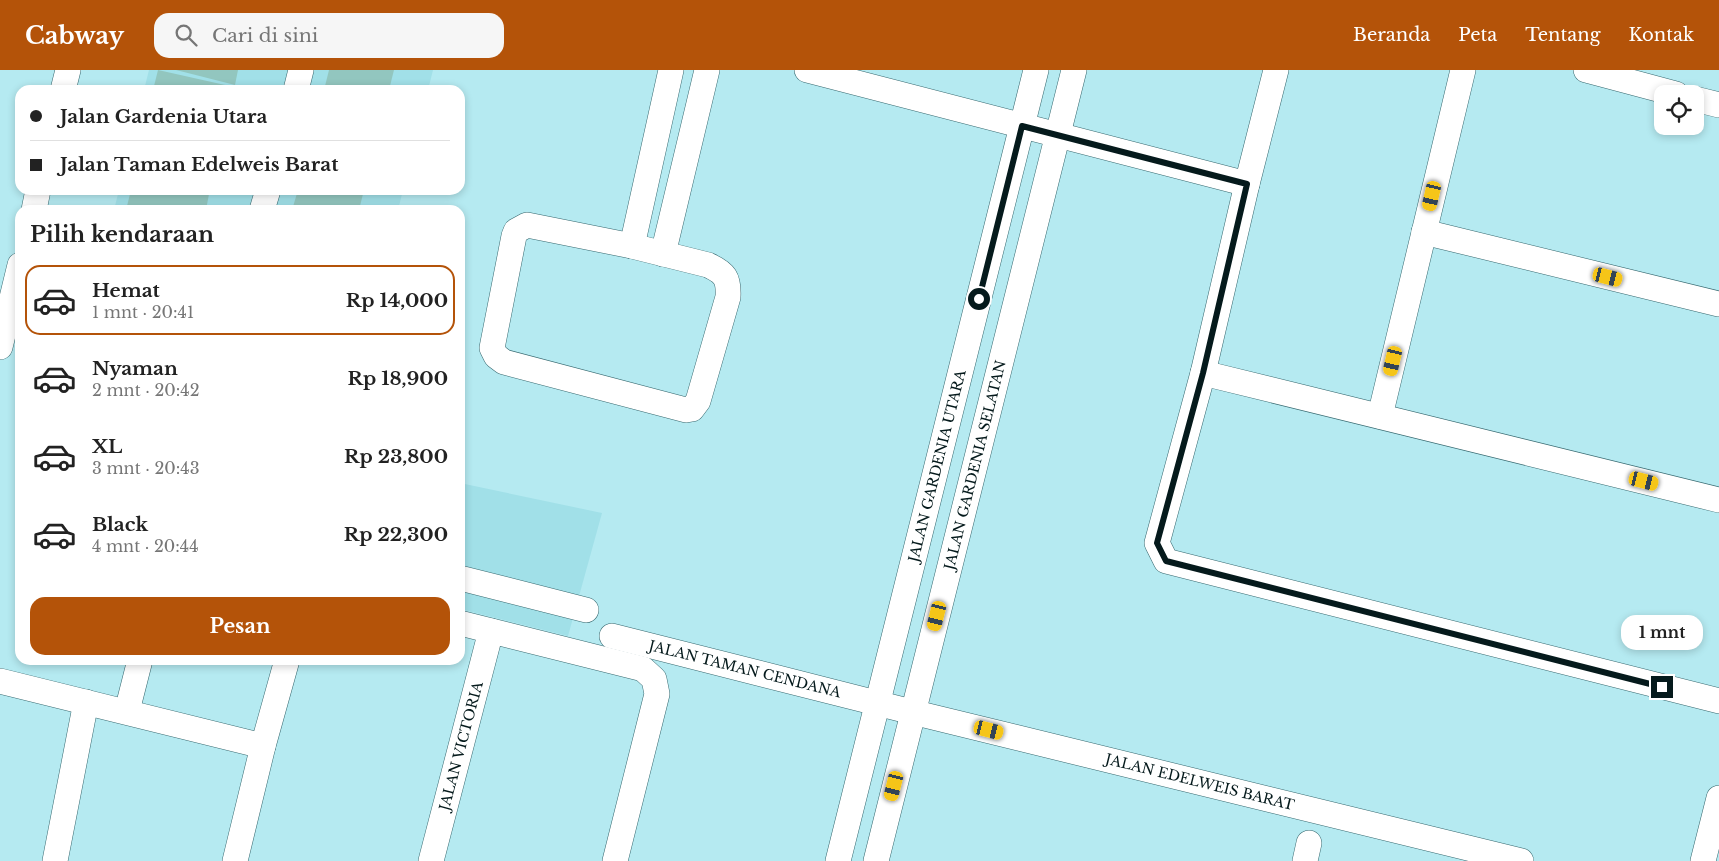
<!DOCTYPE html>
<html lang="id">
<head>
<meta charset="utf-8">
<style>
  :root { --surface:#fff; --page:#f6f6f6; --text:#222; --muted:#767676; --line:#e0e0e0; --accent:#b45309 }
  body { margin:0; font-family:"Libre Baskerville",serif; background:var(--page); color:var(--text); height:100vh; display:flex; flex-direction:column; font-size:19px; white-space:nowrap }
  * { box-sizing:border-box; margin:0 }
  p { font-size:16px; color:var(--muted) }
  .icon { flex:none; width:28px; height:28px; fill:none; stroke:currentColor; stroke-width:2; stroke-linecap:round; stroke-linejoin:round }
  .map { position:relative; flex:1; overflow:hidden }
  .side { position:absolute; left:15px; top:135px; width:450px; height:460px; display:flex; flex-direction:column; background:var(--surface); border-radius:15px; box-shadow:0 2px 8px #0003 }
  .side>* { flex:none }
  .guide { position:absolute; left:15px; top:15px; width:450px; height:110px; border-radius:15px; box-shadow:0 2px 8px #0003; display:grid; align-content:center; height:110px; padding:0 15px; background:var(--surface) }
  .buttons { position:absolute; left:1654px; top:15px; display:grid; gap:10px }
  .buttons a { display:grid; place-items:center; width:50px; height:50px; border-radius:10px; background:var(--surface); box-shadow:0 2px 8px #0003; font-size:25px }
  .end { position:absolute; width:22px; height:22px; margin:-11px; border:6px solid #051a1c; background:#fff; box-shadow:0 0 0 2px #fff }
  .from { border-radius:50% }
  .bubble { position:absolute; height:35px; border-radius:15px; background:var(--surface); box-shadow:0 2px 8px #0003; font-size:16px; font-weight:700; line-height:35px; text-align:center }
  .car { position:absolute; width:15px; height:30px; margin:-15px -8px; border-radius:6px; box-shadow:0 0 4px 1px #0007; background:linear-gradient(#f5c518 24%,#345 0 40%,#f5c518 0 76%,#345 0 86%,#f5c518 0) }
  .guide b { display:flex; align-items:center; gap:18px; height:48px; font-size:19px }
  .guide b+b { border-top:1px solid var(--line) }
  .guide i { width:12px; height:12px; background:var(--text) }
  ul { padding:0; list-style:none }
  li { display:flex; align-items:center; gap:15px; height:70px; margin:0 10px 8px; padding:0 5px; border:2px solid transparent; border-radius:15px }
  li div { flex:1 }
  li b { display:block; font-size:19px }
  li em { font-style:normal; font-weight:700 }
  li.on { border-color:var(--accent) }
  li>.icon { width:45px; height:45px; stroke-width:1.5 }
  h2 { padding:0 15px; font-size:22px; line-height:60px }
  .cta { display:flex; gap:10px; margin-top:auto; padding:10px 15px }
  .cta a { flex:1; height:58px; border-radius:15px; background:var(--accent); color:#fff; font-size:20px; font-weight:700; line-height:58px; text-align:center }
  header { display:flex; align-items:center; gap:30px; box-sizing:border-box; height:70px; padding:0 25px; background:var(--accent); color:#fff }
  header strong { font-size:24px }
  nav { display:flex; gap:28px; margin-inline-start:auto; font-size:18px }
  .search { width:350px; height:45px; background:var(--page); display:flex; align-items:center; gap:12px; box-sizing:border-box; padding:0 18px; border-radius:15px; color:var(--muted); font-size:19px }
  .map>svg:first-child { display:block }
  .built { fill:#a1e0e8 }
  .building { fill:#92c6bf }
  .lines { fill:none; stroke-linecap:round; stroke-linejoin:round }
  .minor-casing { stroke:#36686f; stroke-width:26 }
  .minor { stroke:#fff; stroke-width:25 }
  .route { stroke:#051a1c; stroke-width:6 }
  .labels { text-anchor:middle; stroke-width:5; stroke-linejoin:round; paint-order:stroke }
  .street-label { font-size:14px; fill:#051a1c; stroke:#fff }
</style>
</head>
<body>
<header>
<strong>Cabway</strong>
<div class="search"><svg class="icon" aria-label="search" viewBox="0 0 24 24"><circle cx="10" cy="10" r="6"/><path d="M15 15l6 6"/></svg>Cari di sini</div>
<nav><a>Beranda</a><a>Peta</a><a>Tentang</a><a>Kontak</a></nav>
</header>
<div class="map">
<svg width="1719" height="791" viewBox="0 0 1719 791">
  <rect width="100%" height="100%" fill="#b5eaf1"/>
  <g class="built">
    <path d="M149 0H433L428 20H144Z"/>
    <path d="M119 120H403L398 140H114Z"/>
    <path d="M460 413 602 443 568 566 460 539Z"/>
  </g>
  <g class="building">
    <path d="M158 0 234 17 233 20H153Z"/>
    <path d="M176 0H238L235 15Z"/>
    <path d="M329 0H394L389 20H324Z"/>
    <path d="M131 120H193L209 124 206 140H126Z"/>
    <path d="M298 120H364L359 140H292Z"/>
  </g>
  <g class="lines">
    <defs>
      <g id="minor">
        <path d="M807 0 1247 114"/>
        <path d="M1276 0 1247 114 1203 303 1157 473 1166 491 1719 631"/>
        <path d="M1586 0 1676 24"/>
        <path d="M63 20 68 0"/>
        <path d="M296 20 301 0"/>
        <path d="M1695 29 1719 35"/>
        <path d="M34 140 38 120"/>
        <path d="M262 140 268 120"/>
        <path d="M527 155 632 176 708 195C725 203 729 208 728 227L698 331 692 339 686 340 504 292 496 286 492 278 514 166 516 161Z"/>
        <path d="M1424 162 1719 234"/>
        <path d="M632 176 671 0"/>
        <path d="M663 184 707 0"/>
        <path d="M0 277 20 195"/>
        <path d="M1203 303 1719 430"/>
        <path d="M1380 346 1463 0"/>
        <path d="M460 508 586 540"/>
        <path d="M460 553 643 599 654 609 657 624 615 791"/>
        <path d="M612 566 912 642 1521 791"/>
        <path d="M0 611 263 676"/>
        <path d="M127 641 140 590"/>
        <path d="M55 791 86 632"/>
        <path d="M235 791 263 676 287 590"/>
        <path d="M431 791 491 561"/>
        <path d="M838 791 1036 0"/>
        <path d="M876 791 1074 0"/>
        <path d="M1305 791 1309 773"/>
        <path d="M1703 791 1719 728"/>
      </g>
    </defs>
    <use href="#minor" class="minor-casing"/>
    <use href="#minor" class="minor"/>
  </g>
  <g class="lines">
    <path class="route" d="M979 229 1022 56 1247 114 1203 303 1157 473 1166 491 1662 617"/>
  </g>
  <g class="labels">
    <g class="street-label">
      <text transform="translate(975 395) rotate(-76)" y="5">JALAN GARDENIA SELATAN</text>
      <text transform="translate(937 396) rotate(-76)" y="5">JALAN GARDENIA UTARA</text>
      <text transform="translate(745 599) rotate(14)" y="5">JALAN TAMAN CENDANA</text>
      <text transform="translate(461 676) rotate(-75)" y="5">JALAN VICTORIA</text>
      <text transform="translate(1200 712) rotate(14)" y="5">JALAN EDELWEIS BARAT</text>
    </g>
  </g>
</svg>
<div class="buttons">
<a><svg class="icon" aria-label="locate" viewBox="0 0 24 24"><circle cx="12" cy="12" r="6"/><path d="M12 2v4M12 18v4M2 12h4M18 12h4"/></svg></a>
</div>
<i class="end from" style="left:979px;top:229px"></i>
<i class="end" style="left:1662px;top:617px"></i>
<div class="bubble" style="left:1621px;top:545px;width:82px">1 mnt</div>
<i class="car" style="left:1432px;top:126px;rotate:193deg"></i>
<i class="car" style="left:1608px;top:207px;rotate:104deg"></i>
<i class="car" style="left:1393px;top:291px;rotate:193deg"></i>
<i class="car" style="left:1644px;top:411px;rotate:104deg"></i>
<i class="car" style="left:937px;top:546px;rotate:194deg"></i>
<i class="car" style="left:989px;top:660px;rotate:104deg"></i>
<i class="car" style="left:894px;top:716px;rotate:194deg"></i>
<div class="guide">
<b><i class="from"></i>Jalan Gardenia Utara</b>
<b><i></i>Jalan Taman Edelweis Barat</b>
</div>
<section class="side">
<h2>Pilih kendaraan</h2>
<ul>
<li class="on"><svg class="icon" aria-label="car" viewBox="0 0 24 24"><path d="M5 17H2v-5l4-1 3-4h7l3 4 3 1v5h-3M9 17h6M6 11h13"/><circle cx="7" cy="17" r="2"/><circle cx="17" cy="17" r="2"/></svg><div><b>Hemat</b><p>1 mnt · 20:41</p></div><em>Rp 14,000</em></li>
<li><svg class="icon" aria-label="car" viewBox="0 0 24 24"><path d="M5 17H2v-5l4-1 3-4h7l3 4 3 1v5h-3M9 17h6M6 11h13"/><circle cx="7" cy="17" r="2"/><circle cx="17" cy="17" r="2"/></svg><div><b>Nyaman</b><p>2 mnt · 20:42</p></div><em>Rp 18,900</em></li>
<li><svg class="icon" aria-label="car" viewBox="0 0 24 24"><path d="M5 17H2v-5l4-1 3-4h7l3 4 3 1v5h-3M9 17h6M6 11h13"/><circle cx="7" cy="17" r="2"/><circle cx="17" cy="17" r="2"/></svg><div><b>XL</b><p>3 mnt · 20:43</p></div><em>Rp 23,800</em></li>
<li><svg class="icon" aria-label="car" viewBox="0 0 24 24"><path d="M5 17H2v-5l4-1 3-4h7l3 4 3 1v5h-3M9 17h6M6 11h13"/><circle cx="7" cy="17" r="2"/><circle cx="17" cy="17" r="2"/></svg><div><b>Black</b><p>4 mnt · 20:44</p></div><em>Rp 22,300</em></li>
</ul>
<div class="cta"><a>Pesan</a></div>
</section>
</div>
</body>
</html>
